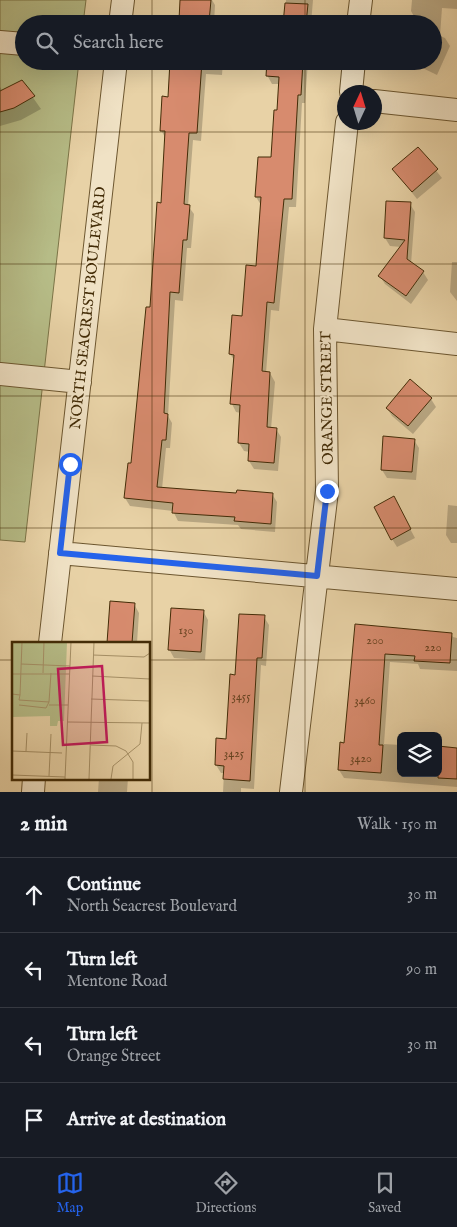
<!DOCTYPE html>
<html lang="en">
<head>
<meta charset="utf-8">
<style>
	:root { --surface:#171b24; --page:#242831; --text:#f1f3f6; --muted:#9ea1a6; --line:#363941; --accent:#2563eb }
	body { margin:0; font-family:"IM FELL English",serif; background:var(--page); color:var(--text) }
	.controls { position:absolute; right:15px; bottom:15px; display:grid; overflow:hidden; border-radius:8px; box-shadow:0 5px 20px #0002 }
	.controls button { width:45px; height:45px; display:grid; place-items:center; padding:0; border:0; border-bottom:1px solid var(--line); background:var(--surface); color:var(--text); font:25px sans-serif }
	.compass { position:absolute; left:337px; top:85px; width:45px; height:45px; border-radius:50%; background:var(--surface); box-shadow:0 5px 20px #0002; rotate:4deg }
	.stop { position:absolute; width:15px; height:15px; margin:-11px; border:4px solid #2563eb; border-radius:50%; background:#fff }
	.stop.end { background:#2563eb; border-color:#fff; box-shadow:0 1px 5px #0008 }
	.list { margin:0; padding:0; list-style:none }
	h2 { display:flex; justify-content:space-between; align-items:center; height:65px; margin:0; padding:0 20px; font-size:21px }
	h2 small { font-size:16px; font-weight:400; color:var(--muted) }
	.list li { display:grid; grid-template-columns:32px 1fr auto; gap:15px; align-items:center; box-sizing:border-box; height:75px; padding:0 20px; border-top:1px solid var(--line) }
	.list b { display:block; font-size:19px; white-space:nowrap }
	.list p { margin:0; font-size:16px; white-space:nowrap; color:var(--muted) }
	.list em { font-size:16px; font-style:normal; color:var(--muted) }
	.icon { flex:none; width:28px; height:28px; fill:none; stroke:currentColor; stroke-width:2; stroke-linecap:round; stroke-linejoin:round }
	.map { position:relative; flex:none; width:457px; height:792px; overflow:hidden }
	.search { position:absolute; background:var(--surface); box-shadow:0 5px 20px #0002; left:15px; right:15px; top:15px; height:55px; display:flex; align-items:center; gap:12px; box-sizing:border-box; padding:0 18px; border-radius:28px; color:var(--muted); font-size:19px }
	.sheet { height:365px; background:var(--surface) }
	nav { display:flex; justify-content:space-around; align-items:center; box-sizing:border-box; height:70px; border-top:1px solid var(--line); background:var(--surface); font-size:14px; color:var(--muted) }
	nav a { display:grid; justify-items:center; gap:2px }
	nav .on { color:var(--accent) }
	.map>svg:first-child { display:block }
	.green { fill:#b6bc87; stroke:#7c7447 }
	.shadow { fill:#0003 }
	.building { fill:#d78b6e; stroke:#432c07 }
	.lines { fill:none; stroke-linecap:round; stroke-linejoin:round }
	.minor-casing { stroke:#6c562f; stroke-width:24 }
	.minor { stroke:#f0e2c5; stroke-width:22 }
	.route { stroke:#2563eb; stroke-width:6 }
	.grid { fill:none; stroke:#432c07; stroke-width:1; stroke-opacity:0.55 }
	.labels { text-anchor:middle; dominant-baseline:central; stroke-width:4; stroke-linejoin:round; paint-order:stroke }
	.number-label { font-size:12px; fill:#684421 }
	.street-label { font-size:15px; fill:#432c07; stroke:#f0e2c5 }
	.inset-road { fill:none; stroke:#a69066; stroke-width:1 }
	.view { fill:#c2185b; fill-opacity:0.15; stroke:#c2185b; stroke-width:2.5 }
	.inset-edge { fill:none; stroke:#432c07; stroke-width:2.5 }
</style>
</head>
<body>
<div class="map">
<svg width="457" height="792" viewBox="0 0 457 792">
	<rect width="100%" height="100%" fill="#e8d2a6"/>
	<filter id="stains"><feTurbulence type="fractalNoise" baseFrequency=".004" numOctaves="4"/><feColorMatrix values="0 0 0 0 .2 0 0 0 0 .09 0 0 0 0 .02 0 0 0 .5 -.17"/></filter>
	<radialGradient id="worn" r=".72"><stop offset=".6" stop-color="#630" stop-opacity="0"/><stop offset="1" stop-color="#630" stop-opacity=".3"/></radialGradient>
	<!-- green -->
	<path class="green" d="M 0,0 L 86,0 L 83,24 L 24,24 L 24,61 L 79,61 L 25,542 L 0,540 Z"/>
	<!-- shadow -->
	<path class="shadow" d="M 183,0 L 212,0 L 215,5 L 214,24 L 180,24 Z
		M 286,0 L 313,0 L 311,24 L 285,24 Z
		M 412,0 L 457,0 L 457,9 L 442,8 L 440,36 L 445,38 L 450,46 L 437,75 L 408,61 L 433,61 L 433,24 L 417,24 L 419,20 L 416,20 L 411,11 Z
		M 172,61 L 223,61 L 222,75 L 206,74 L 201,141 L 193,140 L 188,206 L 194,214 L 191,248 L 187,248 L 183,301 L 175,300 L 168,416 L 172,423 L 170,448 L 166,448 L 162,489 L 238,494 L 272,494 L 277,502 L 275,532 L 241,529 L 238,525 L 178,521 L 173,511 L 130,506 L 125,498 L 132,465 L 162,204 L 166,139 L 161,130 L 169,98 Z
		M 268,61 L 308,61 L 305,103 L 302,103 L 296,207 L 289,207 L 279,311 L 271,310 L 266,373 L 270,373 L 275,382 L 271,429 L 276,429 L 281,437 L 278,471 L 254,469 L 249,461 L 250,452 L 244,451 L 239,443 L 241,413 L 236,412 L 232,404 L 235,361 L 230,354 L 258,267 L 261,205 L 256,197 L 272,159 L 278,112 L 280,84 L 272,84 L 267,75 Z
		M 22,82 L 41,109 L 21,120 L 0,126 L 0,87 L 4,94 Z
		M 418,148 L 442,178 L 417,199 L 394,170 Z
		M 410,204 L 415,212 L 411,264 L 423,272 L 428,280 L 411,304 L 385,284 L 380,276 L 401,247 L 390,246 L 385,238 Z
		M 452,262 L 457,262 L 457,301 L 450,292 Z
		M 431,399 L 436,407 L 413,434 L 392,416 L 387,408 Z
		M 414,440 L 419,448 L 416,480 L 387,478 L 382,470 Z
		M 448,505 L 457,506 L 457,543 L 451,543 L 446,535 Z
		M 398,506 L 415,538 L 397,547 L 392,539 Z
		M 111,603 L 134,604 L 139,613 L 137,643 L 108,643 Z
		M 203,611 L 208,620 L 205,660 L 174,658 L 169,649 Z
		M 264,617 L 269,625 L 266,666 L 261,665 L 254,789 L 241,788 L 241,792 L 223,792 L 224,773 L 221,773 L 216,765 L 227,740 L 236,676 Z
		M 356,625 L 451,634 L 453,637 L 457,638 L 457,671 L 420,669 L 418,664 L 390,662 L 384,744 L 401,745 L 401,773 L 438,773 L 457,749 L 457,787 L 344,778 L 339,770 L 345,744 Z
		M 99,778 L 128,778 L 127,792 L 98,792 Z"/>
	<!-- building -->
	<path class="building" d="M 180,0 L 211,0 L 209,22 L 179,20 Z
		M 285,3 L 308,4 L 306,24 L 283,24 Z
		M 170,61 L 202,61 L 197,133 L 189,133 L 184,204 L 190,205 L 187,240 L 183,240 L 179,293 L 170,292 L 164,413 L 168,414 L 166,440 L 162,440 L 157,487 L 236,493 L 237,490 L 273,493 L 271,524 L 234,521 L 235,517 L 172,513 L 173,503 L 124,498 L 128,463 L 131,463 L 146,307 L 150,307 L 157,202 L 161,203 L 165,131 L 160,131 L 162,96 L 168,97 Z
		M 267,61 L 303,61 L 301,95 L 298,95 L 292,199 L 284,199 L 274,303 L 267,302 L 262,371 L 270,372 L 267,427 L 277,428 L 274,463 L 248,461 L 249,444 L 238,443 L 240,405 L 230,404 L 234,355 L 229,354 L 232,315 L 242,316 L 246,265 L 256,266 L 261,197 L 255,197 L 258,157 L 271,157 L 274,110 L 277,110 L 279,77 L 266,76 Z
		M 22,80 L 35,96 L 14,108 L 0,112 L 0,91 Z
		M 418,147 L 438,169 L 412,192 L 392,169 Z
		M 386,201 L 411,202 L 407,259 L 424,271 L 406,296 L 378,276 L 405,240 L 384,238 Z
		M 410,379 L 432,398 L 408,426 L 386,408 Z
		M 383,436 L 415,439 L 412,472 L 381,470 Z
		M 394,496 L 411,529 L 391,540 L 374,507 Z
		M 110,601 L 135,603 L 132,643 L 107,643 Z
		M 171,608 L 204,610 L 201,652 L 168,650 Z
		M 239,614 L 265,615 L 262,658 L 257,658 L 250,781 L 223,779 L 224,766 L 215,765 L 216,738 L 226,739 L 230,674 L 235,675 Z
		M 355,624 L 452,633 L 450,663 L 414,661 L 415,656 L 385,654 L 379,745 L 383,745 L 381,773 L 338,770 L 340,742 L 344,743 Z
		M 438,746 L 457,748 L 457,779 L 438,778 Z"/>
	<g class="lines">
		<!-- minor casing -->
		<g class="minor-casing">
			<path id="minor" d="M 120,24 L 123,0
				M 358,24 L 361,0
				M 0,42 L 24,44
				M 351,92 L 354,61
				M 374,101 L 457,110
				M 325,329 L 457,344
				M 0,374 L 80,382
				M 60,553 L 457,589
				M 50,643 L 116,61
				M 33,792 L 34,778
				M 291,792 L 327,491 L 325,329 L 347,122"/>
		</g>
		<!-- minor -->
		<use href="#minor" class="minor"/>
	</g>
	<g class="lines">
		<!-- route -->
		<path class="route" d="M 70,464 L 60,553 L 317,576 L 327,491"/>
	</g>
	<!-- grid -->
	<path class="grid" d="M 152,0 L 152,24M 305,0 L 305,24M 152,61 L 152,792M 305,61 L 305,792M 0,132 L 457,132M 0,264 L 457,264M 0,396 L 457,396M 0,528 L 457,528M 0,660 L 14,660M 149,660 L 457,660"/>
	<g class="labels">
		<!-- number labels -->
		<g class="number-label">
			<text x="186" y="630">130</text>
			<text x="375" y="640">200</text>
			<text x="433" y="647">220</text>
			<text x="241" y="696">3455</text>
			<text x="365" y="700">3460</text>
			<text x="234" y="753">3425</text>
			<text x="361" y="758">3420</text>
		</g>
		<!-- street labels -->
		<g class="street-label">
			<text transform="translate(88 308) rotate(-84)">NORTH SEACREST BOULEVARD</text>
			<text transform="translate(327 398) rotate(-91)">ORANGE STREET</text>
		</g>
	</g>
	<!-- overview -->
	<g transform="translate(12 642)">
		<rect width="138" height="138" fill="#e8d2a6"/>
		<path d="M 0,0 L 55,0 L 52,79 L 46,79 L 45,84 L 38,84 L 38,74 L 0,75 Z" fill="#b6bc87"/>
		<path class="inset-road" d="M 81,13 L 132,15 L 138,11M 9,22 L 58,24M 31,31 L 32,0M 0,32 L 58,32M 80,34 L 138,37M 0,52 L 8,53 L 7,58 L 37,60 L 34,66 L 7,63M 8,53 L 10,0M 79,57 L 138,59M 37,60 L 39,31M 37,63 L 56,63M 56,80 L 138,81M 79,103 L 104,104 L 114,109 L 121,120 L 121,137M 0,109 L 50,111M 14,109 L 15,91M 0,133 L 53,135M 37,134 L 39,92M 53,137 L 59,0M 77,137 L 82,0M 99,137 L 101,124 L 128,102 L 130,81"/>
		<path class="view" d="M 90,24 L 95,100 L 51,103 L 46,27 Z"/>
		<rect width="138" height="138" class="inset-edge"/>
	</g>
	<rect width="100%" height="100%" filter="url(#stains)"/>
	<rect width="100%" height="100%" fill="url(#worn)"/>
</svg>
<div class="controls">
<button><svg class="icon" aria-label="layers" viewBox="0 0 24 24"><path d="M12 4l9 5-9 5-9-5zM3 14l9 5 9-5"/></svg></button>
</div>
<svg class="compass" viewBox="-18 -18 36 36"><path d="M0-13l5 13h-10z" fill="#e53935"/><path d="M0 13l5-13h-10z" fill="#9ea1a6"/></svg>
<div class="stop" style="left:70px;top:464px"></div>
<div class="stop end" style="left:327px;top:491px"></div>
<div class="search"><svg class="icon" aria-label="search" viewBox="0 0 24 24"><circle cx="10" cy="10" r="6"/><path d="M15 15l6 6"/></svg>Search here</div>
</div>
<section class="sheet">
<h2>2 min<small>Walk · 150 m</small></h2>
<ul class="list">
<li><svg class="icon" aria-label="ahead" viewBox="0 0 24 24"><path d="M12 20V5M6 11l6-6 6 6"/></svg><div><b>Continue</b><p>North Seacrest Boulevard</p></div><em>30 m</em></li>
<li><svg class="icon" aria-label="left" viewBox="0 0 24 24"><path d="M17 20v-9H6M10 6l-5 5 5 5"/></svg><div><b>Turn left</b><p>Mentone Road</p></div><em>90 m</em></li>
<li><svg class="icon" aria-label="left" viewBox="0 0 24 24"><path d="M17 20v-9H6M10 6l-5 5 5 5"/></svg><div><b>Turn left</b><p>Orange Street</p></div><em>30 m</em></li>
<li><svg class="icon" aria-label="arrive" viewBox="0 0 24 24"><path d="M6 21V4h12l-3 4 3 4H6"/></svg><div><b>Arrive at destination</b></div></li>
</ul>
</section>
<nav>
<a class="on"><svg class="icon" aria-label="map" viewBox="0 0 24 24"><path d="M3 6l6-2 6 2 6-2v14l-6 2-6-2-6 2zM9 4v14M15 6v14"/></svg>Map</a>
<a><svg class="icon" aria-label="directions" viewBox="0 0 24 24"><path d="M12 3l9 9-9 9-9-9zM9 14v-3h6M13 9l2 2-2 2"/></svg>Directions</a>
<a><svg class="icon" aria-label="saved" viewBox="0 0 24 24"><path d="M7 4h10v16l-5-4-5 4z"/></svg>Saved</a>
</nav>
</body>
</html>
